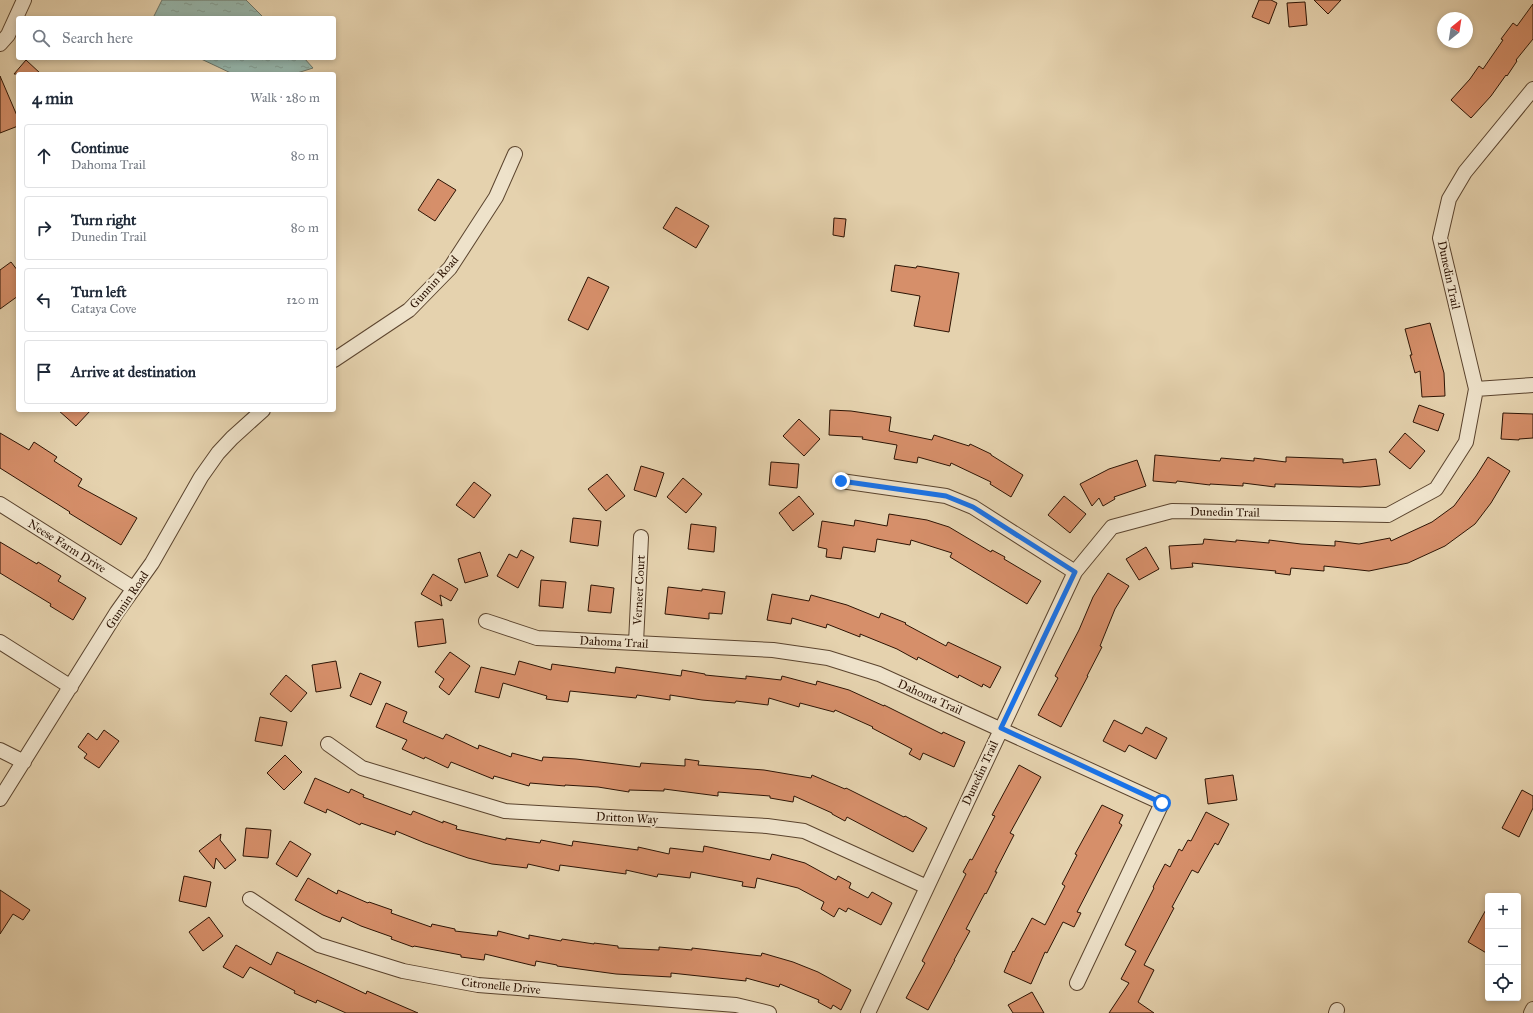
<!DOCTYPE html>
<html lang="en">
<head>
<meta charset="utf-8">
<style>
	:root { --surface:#fff; --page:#f2f2f3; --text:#1f2937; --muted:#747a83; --line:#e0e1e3 }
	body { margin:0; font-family:"IM FELL Great Primer",serif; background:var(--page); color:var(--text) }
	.controls { position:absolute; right:12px; bottom:12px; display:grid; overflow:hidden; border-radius:4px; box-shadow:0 2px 6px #0003 }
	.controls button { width:36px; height:36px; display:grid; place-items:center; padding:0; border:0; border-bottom:1px solid var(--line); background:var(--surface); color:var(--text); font:20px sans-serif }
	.compass { position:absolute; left:1437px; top:12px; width:36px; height:36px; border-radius:50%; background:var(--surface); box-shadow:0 2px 6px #0003; rotate:30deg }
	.stop { position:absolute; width:12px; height:12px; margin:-9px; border:3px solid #1a73e8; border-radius:50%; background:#fff }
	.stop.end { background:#1a73e8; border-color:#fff; box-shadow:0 1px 4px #0008 }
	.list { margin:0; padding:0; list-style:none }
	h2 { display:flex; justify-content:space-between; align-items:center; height:52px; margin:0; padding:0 16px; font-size:17px }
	h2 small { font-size:13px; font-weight:400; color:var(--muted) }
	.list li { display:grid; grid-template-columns:26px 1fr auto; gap:12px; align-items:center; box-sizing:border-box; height:64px; margin:0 8px 8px; padding:0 8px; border:1px solid var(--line); border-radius:4px }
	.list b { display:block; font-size:15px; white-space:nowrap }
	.list p { margin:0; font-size:13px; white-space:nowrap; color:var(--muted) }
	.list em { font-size:13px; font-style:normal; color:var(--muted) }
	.icon { flex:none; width:22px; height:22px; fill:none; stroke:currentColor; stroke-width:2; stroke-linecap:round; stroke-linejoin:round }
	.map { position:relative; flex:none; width:1533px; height:1013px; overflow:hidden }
	.search { position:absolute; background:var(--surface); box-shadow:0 2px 6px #0003; left:16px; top:16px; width:320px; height:44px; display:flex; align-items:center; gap:10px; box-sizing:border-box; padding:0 14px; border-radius:4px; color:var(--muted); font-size:15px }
	.panel { position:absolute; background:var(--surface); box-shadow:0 2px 6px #0003; left:16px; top:72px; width:320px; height:340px; border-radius:4px }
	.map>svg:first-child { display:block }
	.water { fill:url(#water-ripples); stroke:#6c7669 }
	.building { fill:#d68f6a; stroke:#2d1404 }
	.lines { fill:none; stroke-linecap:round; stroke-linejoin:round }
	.minor-casing { stroke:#5b442e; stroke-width:16 }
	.minor { stroke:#eee2ca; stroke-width:14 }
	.route { stroke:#1a73e8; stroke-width:5 }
	.labels { text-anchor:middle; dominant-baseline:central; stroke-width:4; stroke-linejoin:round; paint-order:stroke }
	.street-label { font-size:12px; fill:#2d1404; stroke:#eee2ca }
</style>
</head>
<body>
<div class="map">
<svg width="1533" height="1013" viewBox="0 0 1533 1013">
	<defs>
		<pattern id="water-ripples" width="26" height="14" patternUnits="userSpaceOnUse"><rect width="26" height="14" fill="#96b7ad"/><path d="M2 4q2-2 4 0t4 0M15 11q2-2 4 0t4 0" fill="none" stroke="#829c93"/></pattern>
	</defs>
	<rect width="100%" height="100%" fill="#e5d2ae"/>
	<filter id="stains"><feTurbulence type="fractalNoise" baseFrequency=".005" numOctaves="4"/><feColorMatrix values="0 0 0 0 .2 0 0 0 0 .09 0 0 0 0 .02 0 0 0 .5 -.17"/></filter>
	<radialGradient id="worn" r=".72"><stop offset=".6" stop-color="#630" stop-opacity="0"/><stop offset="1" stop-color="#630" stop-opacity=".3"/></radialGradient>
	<!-- water -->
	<path class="water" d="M 162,0 L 246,0 L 264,18 L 153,18 Z
		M 199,58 L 304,58 L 313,68 L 294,74 L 233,74 Z"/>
	<!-- building -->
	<path class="building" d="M 1259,0 L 1271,0 L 1277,3 L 1269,24 L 1252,17 Z
		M 1314,0 L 1341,0 L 1328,14 Z
		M 1305,2 L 1307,25 L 1289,27 L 1287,3 Z
		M 1533,4 L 1533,39 L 1516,60 L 1517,61 L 1507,76 L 1506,75 L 1491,96 L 1471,118 L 1451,100 L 1470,79 L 1479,66 L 1483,69 L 1503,40 L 1501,39 L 1513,23 L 1517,26 Z
		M 26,60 L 41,74 L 14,74 Z
		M 0,76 L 18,118 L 18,126 L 0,133 Z
		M 438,179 L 456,190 L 435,221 L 418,210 Z
		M 676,207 L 709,226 L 696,248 L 663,228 Z
		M 834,218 L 846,219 L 844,237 L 833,235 Z
		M 11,262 L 18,271 L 18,296 L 0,309 L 0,270 Z
		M 895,265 L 916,268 L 917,266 L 959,273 L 949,332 L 914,326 L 920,296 L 891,291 Z
		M 588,277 L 609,287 L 588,330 L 568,320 Z
		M 1430,323 L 1444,373 L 1445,396 L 1422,397 L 1420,371 L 1415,373 L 1410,355 L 1412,355 L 1405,329 Z
		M 1419,405 L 1444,414 L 1438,431 L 1413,422 Z
		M 58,410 L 91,410 L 76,426 Z
		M 830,410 L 851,411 L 891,417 L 889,431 L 932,440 L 934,435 L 969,446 L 970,444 L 991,454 L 991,455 L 1023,475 L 1011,497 L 990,484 L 991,482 L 951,463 L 950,466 L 918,457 L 917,463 L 894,459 L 897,445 L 862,439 L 863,437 L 829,435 Z
		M 1503,413 L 1533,414 L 1533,438 L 1519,439 L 1519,440 L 1501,439 Z
		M 799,419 L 820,439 L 804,456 L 783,436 Z
		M 0,433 L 29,450 L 34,442 L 57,457 L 54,461 L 82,479 L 78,486 L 137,518 L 121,545 L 69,513 L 70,512 L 0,468 Z
		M 1405,433 L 1425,451 L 1410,469 L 1389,452 Z
		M 1155,455 L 1220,461 L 1221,458 L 1254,461 L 1254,458 L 1286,462 L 1286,457 L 1343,459 L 1343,463 L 1376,459 L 1380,485 L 1360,487 L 1275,484 L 1275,487 L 1243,483 L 1243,486 L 1210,484 L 1210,485 L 1177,481 L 1176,483 L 1153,481 Z
		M 1488,457 L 1510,471 L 1491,503 L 1475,524 L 1445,546 L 1408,563 L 1369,571 L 1324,566 L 1324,571 L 1291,568 L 1290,575 L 1275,573 L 1276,571 L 1192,563 L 1193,567 L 1171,569 L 1169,546 L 1203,544 L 1204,539 L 1236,542 L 1236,540 L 1269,543 L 1269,540 L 1301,544 L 1335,546 L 1335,541 L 1359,544 L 1390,538 L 1391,541 L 1432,522 L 1454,506 L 1476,476 Z
		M 1137,460 L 1146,486 L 1114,497 L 1115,499 L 1103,506 L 1099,498 L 1092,506 L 1080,484 L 1109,469 Z
		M 771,462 L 799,464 L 797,488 L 769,485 Z
		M 641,466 L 664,473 L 656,497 L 634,490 Z
		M 607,474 L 625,496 L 606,511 L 588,489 Z
		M 683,478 L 702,494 L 686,513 L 667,497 Z
		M 474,482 L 491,495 L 474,518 L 456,505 Z
		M 799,496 L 814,514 L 793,531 L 779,513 Z
		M 1064,496 L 1086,514 L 1070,533 L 1048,515 Z
		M 889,514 L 927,520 L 949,527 L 991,552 L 992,550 L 1005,557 L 1004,559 L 1041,581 L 1027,604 L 950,557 L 952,553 L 911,540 L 910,545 L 877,539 L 875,552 L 843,547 L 841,559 L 826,557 L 827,549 L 818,547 L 822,521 L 854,526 L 855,520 L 887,526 Z
		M 573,518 L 601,521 L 598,546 L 570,542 Z
		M 691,524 L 716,527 L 714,552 L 688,549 Z
		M 0,542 L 37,564 L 38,562 L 61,576 L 58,581 L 86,598 L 73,620 L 50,606 L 51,604 L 0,573 Z
		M 1146,547 L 1159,569 L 1139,580 L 1126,559 Z
		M 521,550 L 534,557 L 518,588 L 497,576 L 509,554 L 517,558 Z
		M 480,552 L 488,576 L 465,583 L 458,559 Z
		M 1108,573 L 1129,586 L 1115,609 L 1100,646 L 1102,647 L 1087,676 L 1088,676 L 1061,727 L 1038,715 L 1058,678 L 1055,676 L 1079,630 L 1093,597 Z
		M 433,574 L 458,589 L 451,601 L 440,595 L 442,606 L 421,594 Z
		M 541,580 L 566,582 L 563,608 L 539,606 Z
		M 591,585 L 614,588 L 611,613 L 588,611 Z
		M 668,587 L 702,591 L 702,589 L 725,592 L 722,614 L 709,613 L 709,619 L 665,614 Z
		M 772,594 L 809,601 L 811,595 L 847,605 L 879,618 L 881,613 L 906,623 L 905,624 L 946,646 L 948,642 L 1001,667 L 990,688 L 983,684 L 982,687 L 959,675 L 958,678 L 918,657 L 917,660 L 897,649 L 860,634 L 860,637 L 827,624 L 826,628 L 792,618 L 791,624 L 767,620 Z
		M 443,619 L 446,643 L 418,647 L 415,622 Z
		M 450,652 L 470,666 L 449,695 L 439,687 L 444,679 L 435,672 Z
		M 336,661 L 341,688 L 316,692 L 312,665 Z
		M 519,661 L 551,670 L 552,664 L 615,673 L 616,667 L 681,676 L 682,670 L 705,674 L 705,675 L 746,679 L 746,676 L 781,680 L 782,676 L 816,685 L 817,681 L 849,690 L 884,706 L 884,705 L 942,734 L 943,732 L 965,742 L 954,767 L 923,753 L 920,760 L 909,754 L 912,749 L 872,728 L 873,727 L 835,710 L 834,712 L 800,703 L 799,707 L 769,698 L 768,705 L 736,701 L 735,703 L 702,700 L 670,695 L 670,700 L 637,695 L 636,698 L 570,691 L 568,702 L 546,699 L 547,696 L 503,683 L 499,698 L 475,692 L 481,667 L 515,675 Z
		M 360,673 L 381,682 L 371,705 L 350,696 Z
		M 286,675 L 307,693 L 291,712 L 270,694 Z
		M 386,703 L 407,712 L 403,722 L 443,739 L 446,734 L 478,749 L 479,745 L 511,757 L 512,753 L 542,761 L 543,757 L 576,759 L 640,767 L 641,763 L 685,766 L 685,759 L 699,761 L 698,765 L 764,770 L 811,778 L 812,775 L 845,789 L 846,788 L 904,817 L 905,816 L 927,828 L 913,852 L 847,817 L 845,821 L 832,814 L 832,813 L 794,796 L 793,802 L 770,798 L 770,796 L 718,792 L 718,796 L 664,789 L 664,791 L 629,790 L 629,792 L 598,787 L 565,785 L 565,786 L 530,783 L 529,786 L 494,776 L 493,779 L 451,762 L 448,768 L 425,757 L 424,759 L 402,749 L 407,740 L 376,727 Z
		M 260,717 L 287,722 L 282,746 L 255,741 Z
		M 1114,720 L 1142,734 L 1146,727 L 1167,738 L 1156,759 L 1129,745 L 1125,752 L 1103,741 Z
		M 104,730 L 119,741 L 99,768 L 84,758 L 87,754 L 78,747 L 88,733 L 97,740 Z
		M 285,755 L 302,772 L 284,790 L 267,773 Z
		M 1019,765 L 1041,777 L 1010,833 L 1014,835 L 995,872 L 997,872 L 986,894 L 985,893 L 966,929 L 970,931 L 954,960 L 955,960 L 928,1010 L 906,998 L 925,963 L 922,961 L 966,874 L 963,872 L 970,859 L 972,860 L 995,816 L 992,815 Z
		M 1233,775 L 1237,800 L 1208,804 L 1205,779 Z
		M 315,778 L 349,793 L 351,789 L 364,795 L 363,797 L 411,815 L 413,811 L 443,823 L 443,821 L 457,826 L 456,829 L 506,840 L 506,838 L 540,843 L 541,840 L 572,846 L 573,841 L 638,850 L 638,847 L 669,854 L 670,848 L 703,852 L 704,846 L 770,860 L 772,854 L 805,863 L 836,880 L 838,876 L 851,883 L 849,888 L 868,898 L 872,892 L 892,903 L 881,925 L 848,908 L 846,912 L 839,908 L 834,917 L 821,909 L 824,902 L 798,888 L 757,878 L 755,888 L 742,886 L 743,882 L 691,872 L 690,878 L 658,874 L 657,877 L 626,870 L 626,874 L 560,865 L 559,871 L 528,864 L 527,868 L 492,864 L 468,858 L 425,843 L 396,831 L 395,835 L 361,823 L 360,825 L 327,809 L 326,813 L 304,803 Z
		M 1522,790 L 1533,796 L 1533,808 L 1519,837 L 1502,828 Z
		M 1102,805 L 1123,815 L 1119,823 L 1122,825 L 1077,912 L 1081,913 L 1074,927 L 1063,922 L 1047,953 L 1045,952 L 1031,984 L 1004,972 L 1013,951 L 1014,952 L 1032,918 L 1045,925 L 1065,886 L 1062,884 L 1077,855 L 1075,854 Z
		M 1206,812 L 1229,824 L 1218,845 L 1215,843 L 1198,873 L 1192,870 L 1172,907 L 1174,908 L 1144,965 L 1154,970 L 1138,1002 L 1154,1013 L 1109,1013 L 1129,983 L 1121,979 L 1136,951 L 1125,945 L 1154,888 L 1153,887 L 1165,864 L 1170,867 L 1179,849 L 1182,851 L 1188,840 L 1191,841 Z
		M 246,828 L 271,830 L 268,858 L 243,856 Z
		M 221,834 L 220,840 L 236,860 L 225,869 L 216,858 L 214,869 L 199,851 Z
		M 290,841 L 311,854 L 297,877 L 276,864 Z
		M 184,876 L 211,882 L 206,907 L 179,901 Z
		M 308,878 L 337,894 L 338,890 L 368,903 L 369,902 L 392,910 L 391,913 L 431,927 L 432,924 L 455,929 L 455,931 L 497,936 L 498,931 L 529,939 L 529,935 L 561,941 L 562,939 L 594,944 L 594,943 L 618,946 L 618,948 L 659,950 L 659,947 L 692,950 L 692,948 L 761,956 L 762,953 L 793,962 L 818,972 L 851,990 L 841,1010 L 833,1005 L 831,1009 L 818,1002 L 819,1000 L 780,984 L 779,987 L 746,978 L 746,981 L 671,973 L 671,977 L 616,974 L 557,966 L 557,965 L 536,961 L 535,966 L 485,954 L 484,960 L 461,957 L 461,955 L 414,946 L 413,947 L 391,939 L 392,937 L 361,926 L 342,917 L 340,922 L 323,915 L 295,900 Z
		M 0,890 L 30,910 L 23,920 L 13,914 L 0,934 Z
		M 1488,906 L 1488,954 L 1468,942 Z
		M 209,917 L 223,936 L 203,951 L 189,932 Z
		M 236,945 L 271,965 L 277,952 L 366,994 L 367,991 L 418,1013 L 346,1013 L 317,1000 L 316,1003 L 294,993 L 295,991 L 250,967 L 243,978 L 223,967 Z
		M 1032,992 L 1044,1013 L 1013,1013 L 1008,1005 Z"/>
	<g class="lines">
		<!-- minor casing -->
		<g class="minor-casing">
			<path id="minor" d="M 0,44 L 8,35 L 24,0
				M 334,360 L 409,310 L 450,268 L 496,197 L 515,154
				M 1476,389 L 1533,385
				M 841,481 L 946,496 L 973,507 L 1075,572
				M 0,504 L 133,588
				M 486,621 L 537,638 L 773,650 L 828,658 L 879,674 L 1162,803 L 1077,983
				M 0,642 L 71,687
				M 636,643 L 641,537
				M 328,744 L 362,768 L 505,811 L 767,826 L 804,831 L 927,887
				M 0,750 L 24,762
				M 0,799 L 117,612 L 152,563 L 201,477 L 218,453 L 232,438 L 263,410
				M 250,899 L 319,945 L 403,971 L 478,985 L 736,1005 L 769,1013
				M 868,1013 L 1075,572 L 1112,527 L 1172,511 L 1388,515 L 1436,489 L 1466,442 L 1476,389 L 1440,238 L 1449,199 L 1465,172 L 1533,89
				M 1336,1013 L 1337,1010
				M 1531,1013 L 1533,1009"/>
		</g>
		<!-- minor -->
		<use href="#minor" class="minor"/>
	</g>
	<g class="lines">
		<!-- route -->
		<path class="route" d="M 841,481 L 946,496 L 973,507 L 1075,572 L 1001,728 L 1162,803"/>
	</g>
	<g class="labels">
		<!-- street labels -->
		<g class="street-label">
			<text transform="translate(1449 275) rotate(78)">Dunedin Trail</text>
			<text transform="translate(434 282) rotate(-48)">Gunnin Road</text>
			<text transform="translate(1225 512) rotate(1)">Dunedin Trail</text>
			<text transform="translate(67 546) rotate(32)">Neese Farm Drive</text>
			<text transform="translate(639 590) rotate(-87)">Verneer Court</text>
			<text transform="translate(127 600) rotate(-56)">Gunnin Road</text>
			<text transform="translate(614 642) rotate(3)">Dahoma Trail</text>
			<text transform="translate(930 697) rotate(24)">Dahoma Trail</text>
			<text transform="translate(980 773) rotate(-65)">Dunedin Trail</text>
			<text transform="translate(627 818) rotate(3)">Dritton Way</text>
			<text transform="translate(501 986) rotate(6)">Citronelle Drive</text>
		</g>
	</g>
	<rect width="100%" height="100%" filter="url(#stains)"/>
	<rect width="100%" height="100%" fill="url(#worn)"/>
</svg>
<div class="controls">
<button>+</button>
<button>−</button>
<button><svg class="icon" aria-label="locate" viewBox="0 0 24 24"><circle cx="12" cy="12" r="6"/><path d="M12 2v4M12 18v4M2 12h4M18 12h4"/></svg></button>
</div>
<svg class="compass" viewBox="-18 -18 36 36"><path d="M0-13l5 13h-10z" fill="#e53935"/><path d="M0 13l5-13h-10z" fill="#747a83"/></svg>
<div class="stop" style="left:1162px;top:803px"></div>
<div class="stop end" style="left:841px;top:481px"></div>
<div class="search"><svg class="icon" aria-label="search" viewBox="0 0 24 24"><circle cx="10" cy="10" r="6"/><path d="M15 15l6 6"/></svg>Search here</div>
<section class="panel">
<h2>4 min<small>Walk · 280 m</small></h2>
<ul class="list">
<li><svg class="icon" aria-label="ahead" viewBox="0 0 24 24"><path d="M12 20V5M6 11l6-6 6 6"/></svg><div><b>Continue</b><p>Dahoma Trail</p></div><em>80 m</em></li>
<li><svg class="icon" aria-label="right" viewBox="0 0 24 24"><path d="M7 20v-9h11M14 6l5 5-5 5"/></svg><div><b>Turn right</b><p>Dunedin Trail</p></div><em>80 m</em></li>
<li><svg class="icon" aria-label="left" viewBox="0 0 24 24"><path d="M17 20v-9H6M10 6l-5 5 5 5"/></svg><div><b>Turn left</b><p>Cataya Cove</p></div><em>120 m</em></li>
<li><svg class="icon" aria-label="arrive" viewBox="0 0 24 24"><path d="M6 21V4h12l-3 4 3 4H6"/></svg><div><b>Arrive at destination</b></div></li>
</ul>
</section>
</div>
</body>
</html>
